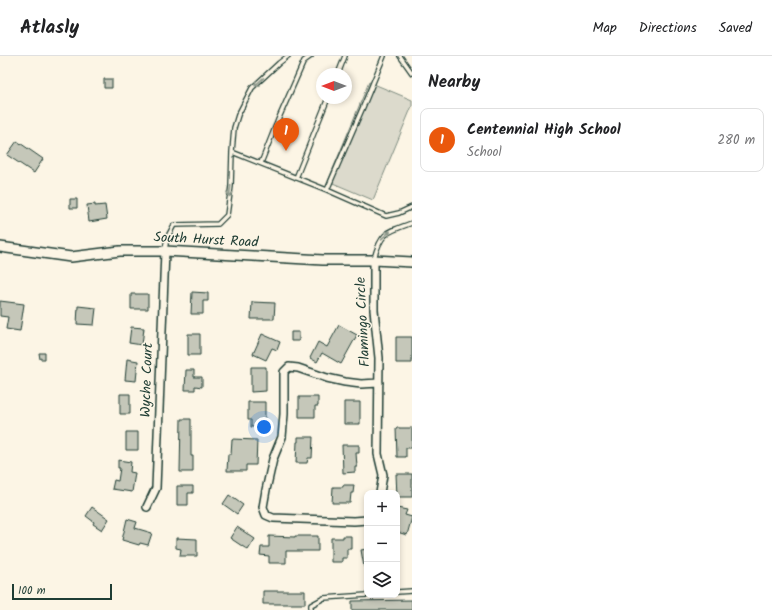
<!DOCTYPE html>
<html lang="en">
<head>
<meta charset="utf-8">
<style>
	:root { --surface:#fff; --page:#f2f2f2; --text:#202124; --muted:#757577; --line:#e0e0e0; --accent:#ea580c }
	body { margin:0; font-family:Kalam,sans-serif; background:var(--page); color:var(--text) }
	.controls { position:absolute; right:12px; bottom:12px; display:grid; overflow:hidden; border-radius:8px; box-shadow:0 2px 6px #0003 }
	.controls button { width:36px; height:36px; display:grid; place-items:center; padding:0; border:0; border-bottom:1px solid var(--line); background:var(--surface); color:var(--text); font:20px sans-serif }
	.compass { position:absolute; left:316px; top:12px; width:36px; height:36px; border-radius:50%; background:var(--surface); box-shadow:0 2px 6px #0003; rotate:270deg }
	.scale { position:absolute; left:12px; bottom:10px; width:100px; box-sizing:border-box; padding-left:4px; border:2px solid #1f3d34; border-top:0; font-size:11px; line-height:14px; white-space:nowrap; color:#1f3d34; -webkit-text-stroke:3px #fcf5e5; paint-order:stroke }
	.you { position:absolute; left:264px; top:371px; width:14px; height:14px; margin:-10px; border:3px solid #fff; border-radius:50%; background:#1a73e8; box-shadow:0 0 0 6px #1a73e833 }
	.badge { display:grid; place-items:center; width:26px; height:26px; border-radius:50%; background:var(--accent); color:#fff; font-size:13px; font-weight:700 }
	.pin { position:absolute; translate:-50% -33px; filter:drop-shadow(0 1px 2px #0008) }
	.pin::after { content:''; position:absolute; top:21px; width:14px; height:12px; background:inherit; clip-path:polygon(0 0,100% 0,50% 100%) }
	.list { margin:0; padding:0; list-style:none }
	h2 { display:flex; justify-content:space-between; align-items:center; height:52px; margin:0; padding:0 16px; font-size:17px }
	h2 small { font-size:13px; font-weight:400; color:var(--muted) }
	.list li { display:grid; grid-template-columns:26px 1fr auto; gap:12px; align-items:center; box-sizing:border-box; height:64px; margin:0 8px 8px; padding:0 8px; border:1px solid var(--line); border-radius:8px }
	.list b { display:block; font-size:15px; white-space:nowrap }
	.list p { margin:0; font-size:13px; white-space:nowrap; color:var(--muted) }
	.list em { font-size:13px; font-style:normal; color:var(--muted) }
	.icon { flex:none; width:22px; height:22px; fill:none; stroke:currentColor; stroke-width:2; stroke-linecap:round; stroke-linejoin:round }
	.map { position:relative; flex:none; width:412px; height:554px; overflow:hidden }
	header { display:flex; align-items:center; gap:24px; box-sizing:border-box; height:56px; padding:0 20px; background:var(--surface); border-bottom:1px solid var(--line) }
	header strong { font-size:19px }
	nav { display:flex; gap:22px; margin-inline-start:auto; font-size:14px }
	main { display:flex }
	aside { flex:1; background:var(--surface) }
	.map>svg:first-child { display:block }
	.green { fill:#dcdacc; stroke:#7e8c80 }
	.building { fill:#c5c7b9; stroke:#1f3d34 }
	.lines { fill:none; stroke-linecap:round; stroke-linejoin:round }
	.lane-casing { stroke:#1f3d34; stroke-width:6 }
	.street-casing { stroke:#1f3d34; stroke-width:10 }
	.secondary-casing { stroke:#1f3d34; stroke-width:12 }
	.lane { stroke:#fcf5e5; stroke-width:3.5 }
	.street { stroke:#fcf5e5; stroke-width:7 }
	.secondary { stroke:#fcf5e5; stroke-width:9 }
	.oneway { stroke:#8e998c }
	.labels { text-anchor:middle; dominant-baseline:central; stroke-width:3; stroke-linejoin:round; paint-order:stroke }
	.street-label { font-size:14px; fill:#1f3d34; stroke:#fcf5e5 }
</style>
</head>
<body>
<header>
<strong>Atlasly</strong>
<nav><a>Map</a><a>Directions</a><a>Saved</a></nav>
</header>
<main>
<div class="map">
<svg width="412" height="554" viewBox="0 0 412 554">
	<rect width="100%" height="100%" fill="#fcf5e5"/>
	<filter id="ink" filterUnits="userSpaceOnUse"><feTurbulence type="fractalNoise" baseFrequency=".025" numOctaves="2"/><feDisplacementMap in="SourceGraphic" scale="8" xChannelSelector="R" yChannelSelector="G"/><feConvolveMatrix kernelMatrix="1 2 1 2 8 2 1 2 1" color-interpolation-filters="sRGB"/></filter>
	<g filter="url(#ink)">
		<!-- green -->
		<path class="green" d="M 369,26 L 412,44 L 412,50 L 373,144 L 328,125 Z"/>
		<!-- building -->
		<path class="building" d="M 104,23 L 112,23 L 112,32 L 104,32 Z
			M 17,85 L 43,103 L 34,117 L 7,99 Z
			M 70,143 L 77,143 L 77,152 L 70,152 Z
			M 95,148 L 95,150 L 105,149 L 107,163 L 89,166 L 87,149 Z
			M 192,236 L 208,237 L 208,245 L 203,245 L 203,258 L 191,258 Z
			M 131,238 L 148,238 L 148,253 L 131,253 Z
			M 0,245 L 24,248 L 20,275 L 6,273 L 8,261 L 0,260 Z
			M 252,246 L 275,247 L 274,263 L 251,263 Z
			M 78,250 L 96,252 L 94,269 L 77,268 Z
			M 339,269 L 357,279 L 341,308 L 322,297 L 317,306 L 310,302 L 318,286 L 327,291 Z
			M 131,271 L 144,272 L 142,289 L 129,287 Z
			M 291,276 L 299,276 L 299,285 L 291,285 Z
			M 188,278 L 200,278 L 200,299 L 188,299 Z
			M 262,278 L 280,286 L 277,294 L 272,292 L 266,304 L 253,298 Z
			M 396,281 L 412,281 L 412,307 L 396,307 Z
			M 39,297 L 45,297 L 45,303 L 40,303 Z
			M 127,303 L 138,305 L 136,325 L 125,324 Z
			M 251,311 L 266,311 L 266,335 L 251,336 Z
			M 186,314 L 194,314 L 194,321 L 202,321 L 202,331 L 195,330 L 195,334 L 185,334 Z
			M 120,338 L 130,338 L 130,358 L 120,358 Z
			M 299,341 L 318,341 L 318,350 L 315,350 L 315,361 L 299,361 Z
			M 248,346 L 265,346 L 265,371 L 251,371 L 251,364 L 248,364 Z
			M 344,346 L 360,346 L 360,368 L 344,368 Z
			M 181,363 L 191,363 L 191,400 L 193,400 L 193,416 L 180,416 Z
			M 396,372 L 412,372 L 412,392 L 406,392 L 406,401 L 397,401 Z
			M 126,376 L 138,376 L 138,394 L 126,394 Z
			M 298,381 L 313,381 L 312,402 L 308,402 L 307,407 L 296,407 L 297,386 L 298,386 Z
			M 232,383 L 257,384 L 256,409 L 246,409 L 246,415 L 227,415 L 228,398 L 231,398 Z
			M 342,389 L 359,389 L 359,397 L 356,397 L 357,411 L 355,411 L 355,416 L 343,417 Z
			M 118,404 L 131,406 L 130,416 L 135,417 L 132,436 L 112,433 L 114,424 L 118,425 L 120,412 L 118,412 Z
			M 396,418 L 412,418 L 412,441 L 397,441 Z
			M 343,429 L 354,429 L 353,437 L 351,437 L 350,447 L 332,447 L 333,431 L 343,431 Z
			M 177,430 L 193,430 L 193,437 L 188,437 L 188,449 L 177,449 Z
			M 229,439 L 243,449 L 237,458 L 223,448 Z
			M 92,451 L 109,463 L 102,474 L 93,468 L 94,466 L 86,460 Z
			M 397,452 L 407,454 L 405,459 L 412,461 L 407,479 L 397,476 Z
			M 127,463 L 137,466 L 135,472 L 152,477 L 148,489 L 140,487 L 139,489 L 122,484 Z
			M 237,471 L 255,483 L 248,494 L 230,482 Z
			M 269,480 L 295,481 L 295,480 L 318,480 L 318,495 L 286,495 L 286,507 L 269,507 L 269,500 L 260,499 L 261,491 L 269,491 Z
			M 343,480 L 351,480 L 351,493 L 347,493 L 347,502 L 342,502 L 342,506 L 331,506 L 331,482 L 343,482 Z
			M 176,482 L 197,483 L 197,500 L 180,500 L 181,493 L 176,492 Z
			M 367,493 L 367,511 L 364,511 L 361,494 Z
			M 263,535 L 305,535 L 305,548 L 263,548 Z
			M 412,544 L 412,554 L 352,554 L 352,545 Z"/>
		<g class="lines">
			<!-- lane casing -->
			<g class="lane-casing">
				<path id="lane" d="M 400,0 L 412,17
					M 338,18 L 345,0
					M 232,96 L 327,134 L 386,160 L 399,157 L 412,151
					M 261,107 L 278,64 L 304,5 L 311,0
					M 296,122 L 328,42
					M 327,134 L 363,51 L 384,0
					M 165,194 L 167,182 L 174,169 L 218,168 L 227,159 L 231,130 L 232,96 L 234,72 L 238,59 L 252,32 L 279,7 L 288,0
					M 374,203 C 381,176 387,176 412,167
					M 397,536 L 412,535
					M 311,554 L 311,549 L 324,542 L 367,539"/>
			</g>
			<!-- street casing -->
			<g class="street-casing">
				<path id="street" d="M 374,204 L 374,254 L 379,302 L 378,398 L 383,419 L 380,437
					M 147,451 L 156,432 L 165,195
					M 367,464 L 354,465 L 273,462 L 266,459 L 263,451 L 266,434 L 273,403 L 282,381 L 284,358 L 284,316 L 289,311 L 298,312 L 327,322 L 345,326 L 361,328 L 379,327"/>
			</g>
			<!-- secondary casing -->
			<g class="secondary-casing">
				<path id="secondary" d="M 0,191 L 71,201 L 120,195 L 165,195 L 323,204 L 374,204 L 412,206"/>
			</g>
			<!-- lane -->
			<use href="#lane" class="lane"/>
			<!-- street -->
			<use href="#street" class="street"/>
			<!-- secondary -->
			<use href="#secondary" class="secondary"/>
		</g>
		<!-- one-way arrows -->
		<defs><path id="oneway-shaft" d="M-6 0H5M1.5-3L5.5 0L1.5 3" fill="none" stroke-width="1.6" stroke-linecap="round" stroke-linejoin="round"/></defs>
		<g class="oneway">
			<use href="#oneway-shaft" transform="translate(259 26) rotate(137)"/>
			<use href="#oneway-shaft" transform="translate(230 135) rotate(97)"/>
			<use href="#oneway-shaft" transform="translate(386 179) rotate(-41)"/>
		</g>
	</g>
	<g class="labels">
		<!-- street labels -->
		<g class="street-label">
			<text transform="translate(206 184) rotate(3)">South Hurst Road</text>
			<text transform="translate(363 266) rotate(-93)">Flamingo Circle</text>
			<text transform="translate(147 324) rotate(-88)">Wyche Court</text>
		</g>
	</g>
</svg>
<div class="controls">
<button>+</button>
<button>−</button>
<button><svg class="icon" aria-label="layers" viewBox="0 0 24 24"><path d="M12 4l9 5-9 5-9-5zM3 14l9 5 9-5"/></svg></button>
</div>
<svg class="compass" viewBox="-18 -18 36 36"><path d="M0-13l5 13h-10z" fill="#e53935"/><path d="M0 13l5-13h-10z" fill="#757577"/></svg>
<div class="scale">100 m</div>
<div class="you"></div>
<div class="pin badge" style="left:286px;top:95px">1</div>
</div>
<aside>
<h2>Nearby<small></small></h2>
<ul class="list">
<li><span class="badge">1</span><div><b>Centennial High School</b><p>School</p></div><em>280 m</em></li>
</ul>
</aside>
</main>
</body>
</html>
